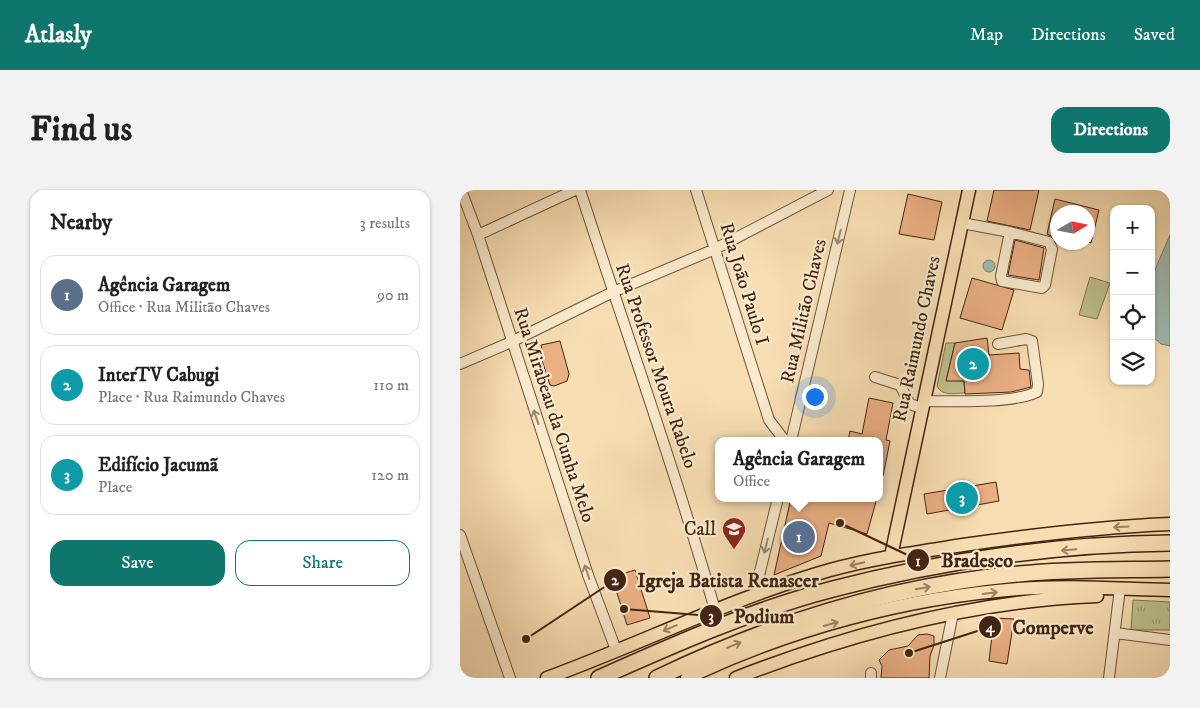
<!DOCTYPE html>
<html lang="en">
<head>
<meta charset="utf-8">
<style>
	:root { --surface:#fff; --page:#f2f2f2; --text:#202124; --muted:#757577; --line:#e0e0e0; --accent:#0f766e }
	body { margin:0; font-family:"IM FELL DW Pica",serif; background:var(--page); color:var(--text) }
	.controls { position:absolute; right:15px; top:15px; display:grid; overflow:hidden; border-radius:10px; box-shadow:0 1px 4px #0004 }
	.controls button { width:45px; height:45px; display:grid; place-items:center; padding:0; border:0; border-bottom:1px solid var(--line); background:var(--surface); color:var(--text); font:25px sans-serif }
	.compass { position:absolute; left:590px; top:15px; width:45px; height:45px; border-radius:50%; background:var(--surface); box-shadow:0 1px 4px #0004; rotate:80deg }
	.you { position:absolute; left:354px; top:206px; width:18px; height:18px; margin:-12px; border:4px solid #fff; border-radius:50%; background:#1a73e8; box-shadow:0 0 0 8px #1a73e833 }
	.badge { display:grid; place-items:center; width:32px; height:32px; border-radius:50%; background:var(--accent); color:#fff; font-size:16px; font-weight:700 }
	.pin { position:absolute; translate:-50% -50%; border:2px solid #fff; box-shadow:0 1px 5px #0006 }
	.popup { position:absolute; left:255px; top:247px; width:168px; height:65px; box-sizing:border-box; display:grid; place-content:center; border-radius:10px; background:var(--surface); filter:drop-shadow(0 1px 4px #0005); font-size:16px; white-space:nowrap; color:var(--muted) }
	.popup b { font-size:19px; color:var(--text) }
	.popup::after { content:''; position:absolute; left:50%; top:100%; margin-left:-10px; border:10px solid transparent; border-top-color:var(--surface) }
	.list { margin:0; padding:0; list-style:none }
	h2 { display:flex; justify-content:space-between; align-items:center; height:65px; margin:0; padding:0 20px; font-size:21px }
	h2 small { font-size:16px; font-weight:400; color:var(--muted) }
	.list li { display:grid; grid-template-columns:32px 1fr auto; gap:15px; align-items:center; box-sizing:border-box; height:80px; margin:0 10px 10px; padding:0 10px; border:1px solid var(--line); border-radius:15px }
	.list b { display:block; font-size:19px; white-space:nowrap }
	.list p { margin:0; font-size:16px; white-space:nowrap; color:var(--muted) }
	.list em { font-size:16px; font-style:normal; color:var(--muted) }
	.actions { display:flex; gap:10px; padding:15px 20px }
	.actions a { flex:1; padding:11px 0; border:1px solid var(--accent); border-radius:15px; text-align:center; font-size:18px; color:var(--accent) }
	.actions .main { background:var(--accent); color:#fff }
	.icon { flex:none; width:28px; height:28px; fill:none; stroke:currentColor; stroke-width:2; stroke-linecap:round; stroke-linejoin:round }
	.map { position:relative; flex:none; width:710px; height:488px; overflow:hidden; border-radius:15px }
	header { display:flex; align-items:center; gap:30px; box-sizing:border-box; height:70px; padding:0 25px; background:var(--accent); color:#fff }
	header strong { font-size:24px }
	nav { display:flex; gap:28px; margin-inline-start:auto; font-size:18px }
	.intro { display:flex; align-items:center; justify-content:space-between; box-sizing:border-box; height:120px; padding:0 30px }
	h1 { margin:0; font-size:35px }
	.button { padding:12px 22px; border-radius:15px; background:var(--accent); color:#fff; font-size:18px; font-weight:700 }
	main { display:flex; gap:30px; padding:0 30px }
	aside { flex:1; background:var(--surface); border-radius:15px; box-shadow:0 1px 4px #0004 }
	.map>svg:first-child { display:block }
	.green { fill:#bec18b; stroke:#807250 }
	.park { fill:url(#park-tufts); stroke:#807250 }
	.water { fill:#9fbbb4; stroke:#7a7f74 }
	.building { fill:#eaaf83; stroke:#422414 }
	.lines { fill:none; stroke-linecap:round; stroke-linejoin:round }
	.minor-casing { stroke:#6f523c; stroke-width:12 }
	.major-casing { stroke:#422414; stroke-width:15 }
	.highway-casing { stroke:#422414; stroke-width:18 }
	.minor { stroke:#faeacd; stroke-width:10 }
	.major { stroke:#f7deb2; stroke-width:12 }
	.highway { stroke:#f7deb2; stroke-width:15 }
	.oneway { stroke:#9e8770 }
	.oneway2 { stroke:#9c8163 }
	.labels { text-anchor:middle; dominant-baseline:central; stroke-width:4.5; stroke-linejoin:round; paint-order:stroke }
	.street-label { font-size:19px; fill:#422414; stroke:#faeacd }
	.poi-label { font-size:19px; fill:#422414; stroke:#faeacd; text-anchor:end }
	.leader { fill:none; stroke:#422414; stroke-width:2 }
	.callout-dot { fill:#422414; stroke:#faeacd; stroke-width:2 }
	.mark-label { font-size:15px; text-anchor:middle; font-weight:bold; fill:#fff }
	.callout-label { font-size:20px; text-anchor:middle; font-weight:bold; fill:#422414; stroke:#faeacd; stroke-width:4.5; stroke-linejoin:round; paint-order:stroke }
</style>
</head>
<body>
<header>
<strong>Atlasly</strong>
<nav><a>Map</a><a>Directions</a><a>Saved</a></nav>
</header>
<div class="intro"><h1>Find us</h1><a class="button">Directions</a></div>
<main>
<aside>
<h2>Nearby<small>3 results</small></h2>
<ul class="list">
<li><span class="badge" style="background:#5c6f8a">1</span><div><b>Agência Garagem</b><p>Office · Rua Militão Chaves</p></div><em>90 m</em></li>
<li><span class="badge" style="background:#0f9aa8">2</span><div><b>InterTV Cabugi</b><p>Place · Rua Raimundo Chaves</p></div><em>110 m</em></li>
<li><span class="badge" style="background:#0f9aa8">3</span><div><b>Edifício Jacumã</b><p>Place</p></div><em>120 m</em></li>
</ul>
<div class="actions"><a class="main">Save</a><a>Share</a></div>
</aside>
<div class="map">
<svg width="710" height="488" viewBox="0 0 710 488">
	<defs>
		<pattern id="park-tufts" width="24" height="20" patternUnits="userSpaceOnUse" patternTransform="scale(1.25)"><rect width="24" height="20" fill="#bec18b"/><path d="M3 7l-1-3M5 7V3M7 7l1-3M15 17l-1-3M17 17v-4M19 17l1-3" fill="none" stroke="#9c9d70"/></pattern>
	</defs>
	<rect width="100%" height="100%" fill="#f7deb2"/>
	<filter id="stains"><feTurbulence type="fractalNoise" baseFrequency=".004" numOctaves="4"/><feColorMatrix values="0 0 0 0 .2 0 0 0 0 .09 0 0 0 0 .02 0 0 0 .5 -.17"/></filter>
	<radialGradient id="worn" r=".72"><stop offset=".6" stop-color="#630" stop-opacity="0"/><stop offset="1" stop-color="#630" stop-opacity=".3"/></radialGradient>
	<!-- green -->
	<path class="green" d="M 630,87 L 650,93 L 637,129 L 619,125 Z
		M 486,153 L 495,153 L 486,190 L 504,191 L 505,203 C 494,203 483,207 477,196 Z"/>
	<!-- park -->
	<path class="park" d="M 673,410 L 710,412 L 710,440 L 671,440 Z"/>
	<!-- water -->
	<path class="water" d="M 710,45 L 710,156 L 701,154 L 691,145 L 691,89 Z
		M523 76a6 6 0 1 1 12 0a6 6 0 1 1-12 0Z"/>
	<!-- building -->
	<path class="building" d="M 534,0 L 579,0 L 570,40 L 527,31 Z
		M 448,4 L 482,12 L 474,50 L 439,44 Z
		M 595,9 L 639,20 L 631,53 L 628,52 L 628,22 L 598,22 L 598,53 L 593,47 L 587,44 Z
		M 555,50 L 584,58 L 579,90 L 548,85 Z
		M 512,88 L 554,100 L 542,140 L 500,128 Z
		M 527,148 L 529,165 L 559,163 L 560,179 L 569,180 L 571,197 L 551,202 L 505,204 L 504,191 L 486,191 L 495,153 Z
		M 100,151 L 109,184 L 107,191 L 94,196 L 90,195 L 79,161 L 82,160 L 81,155 Z
		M 409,208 L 433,213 L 426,250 L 430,251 L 423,286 L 419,286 L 419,251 L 388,251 L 390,241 L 402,244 Z
		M 536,292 L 539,311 L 467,324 L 464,304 Z
		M 331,308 L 417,308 L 407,344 L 369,333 L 361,366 L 314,385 Z
		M 175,380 L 190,428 L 167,435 L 152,387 Z
		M 534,428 L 554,429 L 547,474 L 529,471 Z
		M 467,444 L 474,446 L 474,455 L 470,466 L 469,488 L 421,488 L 422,476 L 419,470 L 429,460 L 448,456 L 458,445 Z"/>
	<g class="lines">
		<!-- minor casing -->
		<g class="minor-casing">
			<path id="minor" d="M 1,0 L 18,45 L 128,385 L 156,460
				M 120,0 C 165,140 215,279 255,420
				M 236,0 L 309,230 L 325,251
				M 502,33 L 550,42 L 589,52 L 592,59 L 585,95 L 582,98 L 542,91 L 541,86 L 550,42
				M 18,45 L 115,0
				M 0,174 L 51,152 L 153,102 L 255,59 L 368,0
				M 415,187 L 440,195 L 450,214 L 461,218
				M 463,211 C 493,211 551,214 577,202 L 578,194 L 572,151 L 566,149 L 538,154
				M 331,251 L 390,0
				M 0,345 L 50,488
				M 294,406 L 318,308
				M 655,443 L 710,450
				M 411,483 L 411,488
				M 480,488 L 493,423
				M 649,488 L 660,398"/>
		</g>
		<!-- major casing -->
		<g class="major-casing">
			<path id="major" d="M 431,366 L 509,0
				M 87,488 C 182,453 272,408 370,380 C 414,368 458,362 503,355 C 572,345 641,337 710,334
				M 227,488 C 329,439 445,408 558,399 C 609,395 660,399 710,400
				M 276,488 C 391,443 512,411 637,406"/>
		</g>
		<!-- highway casing -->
		<g class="highway-casing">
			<path id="highway" d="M 139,488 C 215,454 292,420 373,399 C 480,371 599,354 710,353
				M 197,488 C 310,434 434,395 559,384 C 609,379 660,380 710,379"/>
		</g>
		<!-- minor -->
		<use href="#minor" class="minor"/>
		<!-- major -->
		<use href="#major" class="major"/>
		<!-- highway -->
		<use href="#highway" class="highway"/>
	</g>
	<!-- one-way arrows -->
	<defs><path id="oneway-shaft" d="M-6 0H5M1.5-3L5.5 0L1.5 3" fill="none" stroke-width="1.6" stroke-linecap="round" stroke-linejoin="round" transform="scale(1.25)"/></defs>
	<g class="oneway">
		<use href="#oneway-shaft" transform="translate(379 47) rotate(103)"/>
		<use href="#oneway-shaft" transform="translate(76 227) rotate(-109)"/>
		<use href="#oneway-shaft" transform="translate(306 356) rotate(104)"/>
		<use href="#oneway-shaft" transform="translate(127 382) rotate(-109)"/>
	</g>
	<g class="oneway2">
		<use href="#oneway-shaft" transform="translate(661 337) rotate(177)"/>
		<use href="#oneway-shaft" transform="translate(609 360) rotate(175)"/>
		<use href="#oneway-shaft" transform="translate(397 374) rotate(166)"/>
		<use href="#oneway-shaft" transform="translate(463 398) rotate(-9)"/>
		<use href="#oneway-shaft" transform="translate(530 403) rotate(-7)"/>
		<use href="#oneway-shaft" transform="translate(371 434) rotate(-16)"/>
		<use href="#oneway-shaft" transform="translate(210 438) rotate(157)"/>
		<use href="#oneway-shaft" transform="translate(274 455) rotate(-22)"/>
	</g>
	<!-- icons -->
	<defs>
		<g id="school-pin" transform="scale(1.25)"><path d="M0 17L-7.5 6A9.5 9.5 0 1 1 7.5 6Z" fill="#8f2418" stroke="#faeacd"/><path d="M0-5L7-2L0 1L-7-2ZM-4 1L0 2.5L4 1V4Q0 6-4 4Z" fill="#fff"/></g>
	</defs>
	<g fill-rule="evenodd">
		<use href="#school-pin" x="274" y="339"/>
	</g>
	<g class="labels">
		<!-- street labels -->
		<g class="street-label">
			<text transform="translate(284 94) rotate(73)">Rua João Paulo I</text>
			<text transform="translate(344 121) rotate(-77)">Rua Militão Chaves</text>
			<text transform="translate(457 149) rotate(-78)">Rua Raimundo Chaves</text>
			<text transform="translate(196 176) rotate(71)">Rua Professor Moura Rabelo</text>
			<text transform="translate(94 225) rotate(72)">Rua Mirabeau da Cunha Melo</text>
		</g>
		<!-- poi labels -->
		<g class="poi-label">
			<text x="256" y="339">Call</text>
		</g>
	</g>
	<!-- callouts -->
	<path class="leader" d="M380 333L458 370M66 449L155 390M164 419L251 426M449 463L530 437"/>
	<g class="callout-dot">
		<circle cx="380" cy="333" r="5"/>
		<circle cx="66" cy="449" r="5"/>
		<circle cx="164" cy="419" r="5"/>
		<circle cx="449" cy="463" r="5"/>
		<circle cx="458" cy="370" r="12"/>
		<circle cx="155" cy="390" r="12"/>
		<circle cx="251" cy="426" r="12"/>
		<circle cx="530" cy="437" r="12"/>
	</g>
	<g class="mark-label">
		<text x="458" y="376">1</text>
		<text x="155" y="395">2</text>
		<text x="251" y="431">3</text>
		<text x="530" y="442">4</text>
	</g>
	<g class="callout-label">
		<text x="517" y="377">Bradesco</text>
		<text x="268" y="397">Igreja Batista Renascer</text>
		<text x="304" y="433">Podium</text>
		<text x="593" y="444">Comperve</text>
	</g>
	<rect width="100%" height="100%" filter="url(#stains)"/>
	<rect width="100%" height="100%" fill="url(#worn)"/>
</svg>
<div class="controls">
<button>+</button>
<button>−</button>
<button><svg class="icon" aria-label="locate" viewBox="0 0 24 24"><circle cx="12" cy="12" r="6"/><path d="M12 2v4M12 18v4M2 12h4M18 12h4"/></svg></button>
<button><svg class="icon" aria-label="layers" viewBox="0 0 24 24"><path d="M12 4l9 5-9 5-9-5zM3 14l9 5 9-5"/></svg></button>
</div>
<svg class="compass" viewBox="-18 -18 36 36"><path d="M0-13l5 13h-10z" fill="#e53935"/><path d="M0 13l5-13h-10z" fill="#757577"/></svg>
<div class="you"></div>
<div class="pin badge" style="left:339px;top:347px;background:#5c6f8a">1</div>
<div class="popup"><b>Agência Garagem</b>Office</div>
<div class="pin badge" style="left:513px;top:174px;background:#0f9aa8">2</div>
<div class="pin badge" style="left:502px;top:308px;background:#0f9aa8">3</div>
</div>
</main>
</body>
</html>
